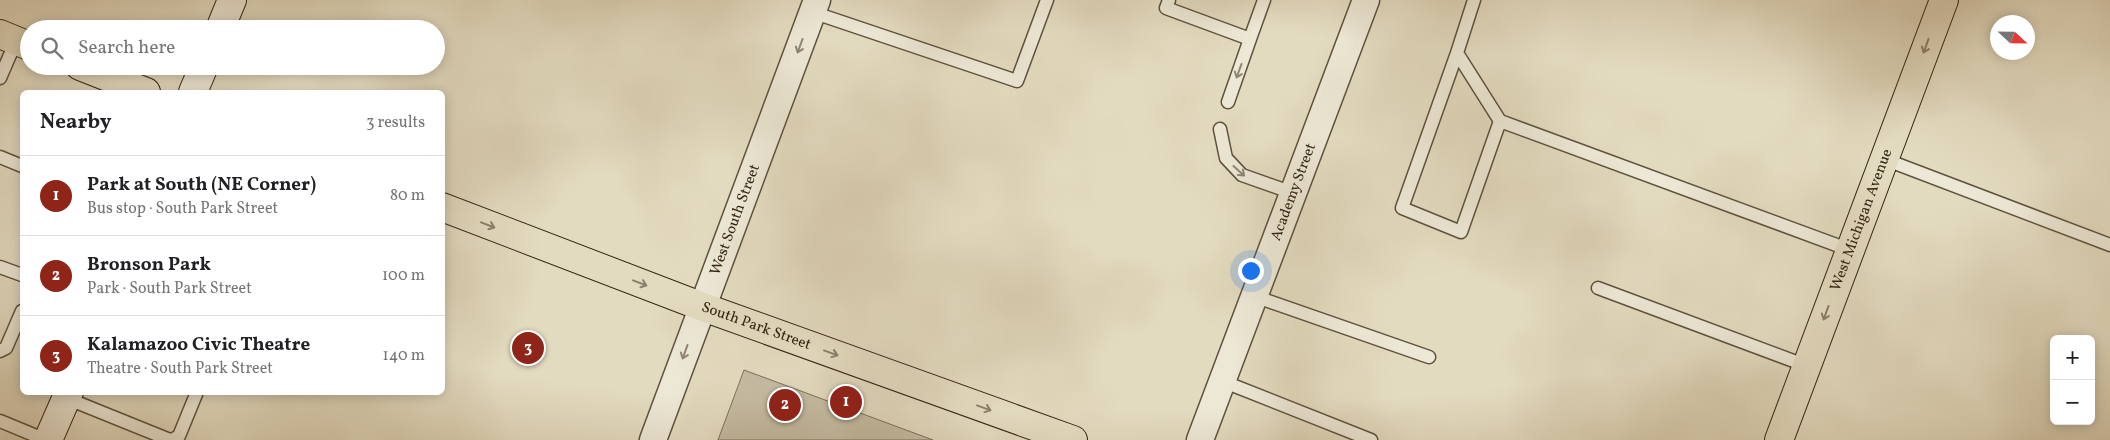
<!DOCTYPE html>
<html lang="en">
<head>
<meta charset="utf-8">
<style>
	:root { --surface:#fff; --page:#f2f2f2; --text:#202124; --muted:#757577; --line:#e0e0e0; --accent:#8f2418 }
	body { margin:0; font-family:Vollkorn,serif; background:var(--page); color:var(--text) }
	.controls { position:absolute; right:15px; bottom:15px; display:grid; overflow:hidden; border-radius:8px; box-shadow:0 2px 12px #0003 }
	.controls button { width:45px; height:45px; display:grid; place-items:center; padding:0; border:0; border-bottom:1px solid var(--line); background:var(--surface); color:var(--text); font:25px sans-serif }
	.compass { position:absolute; left:1990px; top:15px; width:45px; height:45px; border-radius:50%; background:var(--surface); box-shadow:0 2px 12px #0003; rotate:112deg }
	.you { position:absolute; left:1250px; top:270px; width:18px; height:18px; margin:-12px; border:4px solid #fff; border-radius:50%; background:#1a73e8; box-shadow:0 0 0 8px #1a73e833 }
	.badge { display:grid; place-items:center; width:32px; height:32px; border-radius:50%; background:var(--accent); color:#fff; font-size:16px; font-weight:700 }
	.pin { position:absolute; translate:-50% -50%; border:2px solid #fff; box-shadow:0 1px 5px #0006 }
	.list { margin:0; padding:0; list-style:none }
	h2 { display:flex; justify-content:space-between; align-items:center; height:65px; margin:0; padding:0 20px; font-size:21px }
	h2 small { font-size:16px; font-weight:400; color:var(--muted) }
	.list li { display:grid; grid-template-columns:32px 1fr auto; gap:15px; align-items:center; box-sizing:border-box; height:80px; padding:0 20px; border-top:1px solid var(--line) }
	.list b { display:block; font-size:19px; white-space:nowrap }
	.list p { margin:0; font-size:16px; white-space:nowrap; color:var(--muted) }
	.list em { font-size:16px; font-style:normal; color:var(--muted) }
	.icon { flex:none; width:28px; height:28px; fill:none; stroke:currentColor; stroke-width:2; stroke-linecap:round; stroke-linejoin:round }
	.map { position:relative; flex:none; width:2110px; height:440px; overflow:hidden }
	.search { position:absolute; background:var(--surface); box-shadow:0 2px 12px #0003; left:20px; top:20px; width:425px; height:55px; display:flex; align-items:center; gap:12px; box-sizing:border-box; padding:0 18px; border-radius:28px; color:var(--muted); font-size:19px }
	.panel { position:absolute; background:var(--surface); box-shadow:0 2px 12px #0003; left:20px; top:90px; width:425px; height:305px; border-radius:8px }
	.map>svg:first-child { display:block }
	.green { fill:#c5bca3; stroke:#7c705b }
	.lines { fill:none; stroke-linecap:round; stroke-linejoin:round }
	.lane-casing { stroke:#5e523e; stroke-width:15 }
	.street-casing { stroke:#5e523e; stroke-width:29 }
	.secondary-casing { stroke:#322513; stroke-width:30 }
	.primary-casing { stroke:#322513; stroke-width:30 }
	.lane { stroke:#ede8d6; stroke-width:12 }
	.street { stroke:#ede8d6; stroke-width:26 }
	.secondary { stroke:#ede8d6; stroke-width:28 }
	.primary { stroke:#e3dbc0; stroke-width:28 }
	.oneway { stroke:#908674 }
	.oneway2 { stroke:#8a806a }
	.labels { text-anchor:middle; dominant-baseline:central; stroke-width:4.5; stroke-linejoin:round; paint-order:stroke }
	.street-label { font-size:15px; fill:#322513; stroke:#ede8d6 }
</style>
</head>
<body>
<div class="map">
<svg width="2110" height="440" viewBox="0 0 2110 440">
	<rect width="100%" height="100%" fill="#e3dbc0"/>
	<filter id="stains"><feTurbulence type="fractalNoise" baseFrequency=".004" numOctaves="4"/><feColorMatrix values="0 0 0 0 .2 0 0 0 0 .09 0 0 0 0 .02 0 0 0 .5 -.17"/></filter>
	<radialGradient id="worn" r=".72"><stop offset=".6" stop-color="#630" stop-opacity="0"/><stop offset="1" stop-color="#630" stop-opacity=".3"/></radialGradient>
	<!-- green -->
	<path class="green" d="M 744,370 L 933,440 L 718,440 Z"/>
	<g class="lines">
		<!-- lane casing -->
		<g class="lane-casing">
			<path id="lane" d="M 1169,0 L 1166,8 L 1250,39 L 1264,0
				M 1474,0 L 1457,53 L 1500,121 L 1850,250
				M 812,12 L 1017,81 L 1047,0
				M 1457,53 L 1402,208 L 1461,232 L 1500,121
				M 0,78 L 16,41
				M 1228,102 L 1250,39
				M 1220,129 L 1226,158 L 1242,175 L 1293,193
				M 0,157 L 22,166
				M 1884,159 L 2110,245
				M 0,267 L 22,275
				M 1598,288 L 1807,366
				M 1254,296 L 1429,357
				M 0,351 L 6,348 L 22,311
				M 1222,381 L 1371,440
				M 66,398 L 170,440
				M 0,421 L 46,440
				M 172,440 L 179,436 L 197,392"/>
		</g>
		<!-- street casing -->
		<g class="street-casing">
			<g id="street">
				<path id="s1" d="M 653,440 L 817,0"/>
				<path id="s2" d="M 1200,440 L 1366,0"/>
			</g>
		</g>
		<!-- secondary casing -->
		<g class="secondary-casing">
			<path id="secondary" d="M 220,29 L 232,0
				M 193,92 L 204,66
				M 48,440 L 69,392"/>
		</g>
		<!-- primary casing -->
		<g class="primary-casing">
			<g id="primary">
				<path d="M 0,34 L 29,46"/>
				<path d="M 80,66 L 146,92"/>
				<path id="s3" d="M 442,207 L 703,307 L 1073,440"/>
				<path id="s4" d="M 1779,440 L 1944,0"/>
			</g>
		</g>
		<!-- lane -->
		<use href="#lane" class="lane"/>
		<!-- street -->
		<use href="#street" class="street"/>
		<!-- secondary -->
		<use href="#secondary" class="secondary"/>
		<!-- primary -->
		<use href="#primary" class="primary"/>
	</g>
	<!-- one-way arrows -->
	<defs><path id="oneway-shaft" d="M-6 0H5M1.5-3L5.5 0L1.5 3" fill="none" stroke-width="1.6" stroke-linecap="round" stroke-linejoin="round" transform="scale(1.25)"/></defs>
	<g class="oneway">
		<use href="#oneway-shaft" transform="translate(800 46) rotate(110)"/>
		<use href="#oneway-shaft" transform="translate(1239 71) rotate(110)"/>
		<use href="#oneway-shaft" transform="translate(1239 171) rotate(42)"/>
		<use href="#oneway-shaft" transform="translate(685 352) rotate(110)"/>
	</g>
	<g class="oneway2">
		<use href="#oneway-shaft" transform="translate(1926 46) rotate(110)"/>
		<use href="#oneway-shaft" transform="translate(488 225) rotate(21)"/>
		<use href="#oneway-shaft" transform="translate(640 283) rotate(21)"/>
		<use href="#oneway-shaft" transform="translate(1826 313) rotate(110)"/>
		<use href="#oneway-shaft" transform="translate(831 353) rotate(20)"/>
		<use href="#oneway-shaft" transform="translate(984 408) rotate(20)"/>
	</g>
	<g class="labels">
		<!-- street labels -->
		<g class="street-label">
			<text stroke="none"><textPath href="#s2" startOffset="265">Academy Street</textPath></text>
			<text stroke="none"><textPath href="#s1" startOffset="235">West South Street</textPath></text>
			<text stroke="none"><textPath href="#s4" startOffset="235">West Michigan Avenue</textPath></text>
			<text stroke="none"><textPath href="#s3" startOffset="336">South Park Street</textPath></text>
		</g>
	</g>
	<rect width="100%" height="100%" filter="url(#stains)"/>
	<rect width="100%" height="100%" fill="url(#worn)"/>
</svg>
<div class="controls">
<button>+</button>
<button>−</button>
</div>
<svg class="compass" viewBox="-18 -18 36 36"><path d="M0-13l5 13h-10z" fill="#e53935"/><path d="M0 13l5-13h-10z" fill="#757577"/></svg>
<div class="you"></div>
<div class="pin badge" style="left:846px;top:402px">1</div>
<div class="pin badge" style="left:785px;top:405px">2</div>
<div class="pin badge" style="left:528px;top:348px">3</div>
<div class="search"><svg class="icon" aria-label="search" viewBox="0 0 24 24"><circle cx="10" cy="10" r="6"/><path d="M15 15l6 6"/></svg>Search here</div>
<section class="panel">
<h2>Nearby<small>3 results</small></h2>
<ul class="list">
<li><span class="badge">1</span><div><b>Park at South (NE Corner)</b><p>Bus stop · South Park Street</p></div><em>80 m</em></li>
<li><span class="badge">2</span><div><b>Bronson Park</b><p>Park · South Park Street</p></div><em>100 m</em></li>
<li><span class="badge">3</span><div><b>Kalamazoo Civic Theatre</b><p>Theatre · South Park Street</p></div><em>140 m</em></li>
</ul>
</section>
</div>
</body>
</html>
